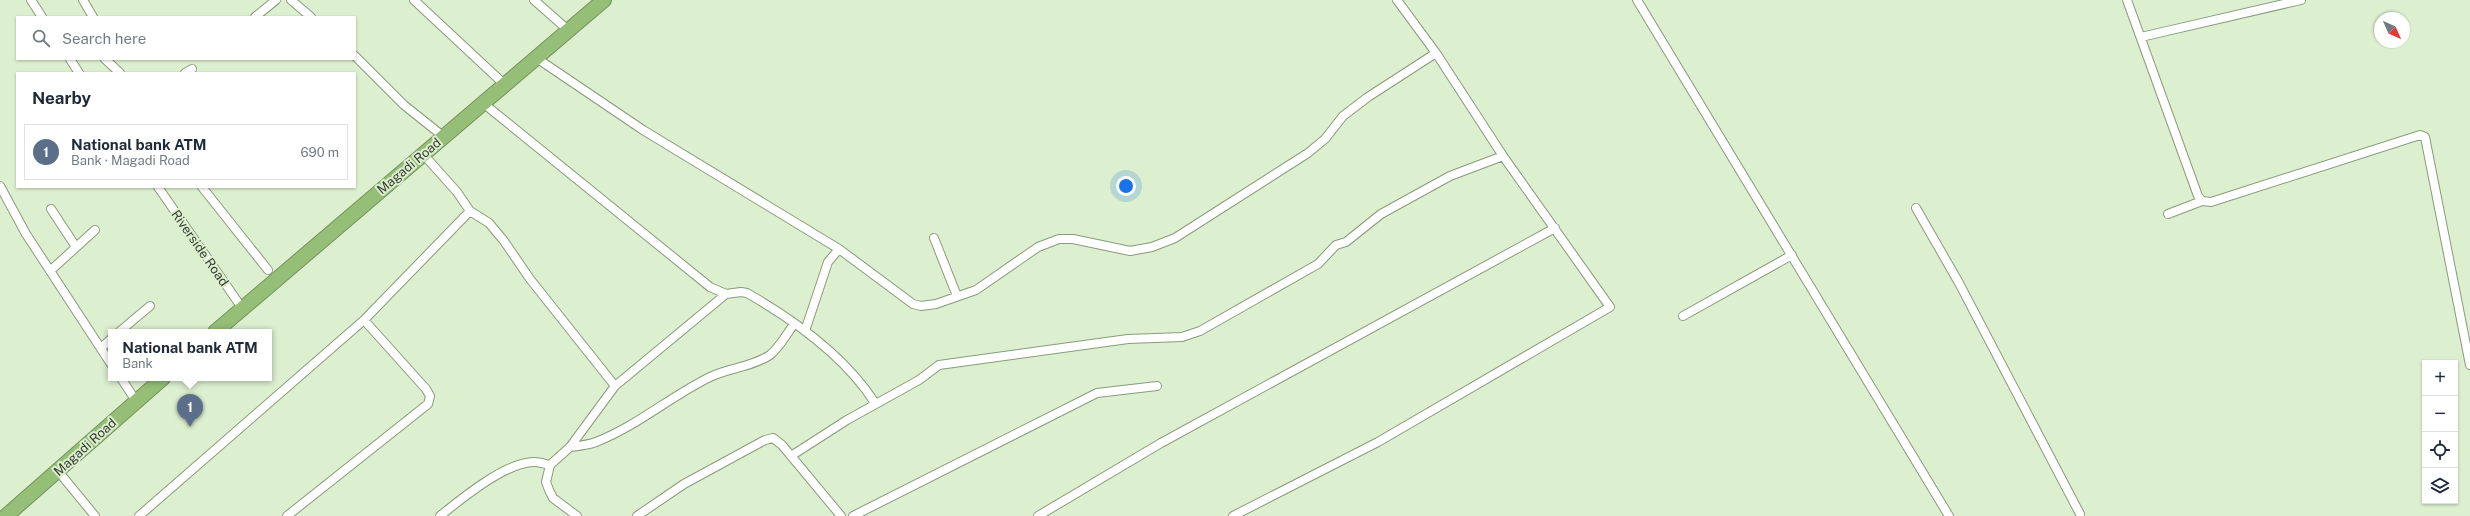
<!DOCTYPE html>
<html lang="en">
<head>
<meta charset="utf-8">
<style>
	:root { --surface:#fff; --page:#f6f6f7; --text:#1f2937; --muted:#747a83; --line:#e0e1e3; --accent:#6b61db }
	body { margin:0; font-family:"Public Sans",sans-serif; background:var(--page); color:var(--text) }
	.controls { position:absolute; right:12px; bottom:12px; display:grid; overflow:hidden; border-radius:0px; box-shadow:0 1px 3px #0004 }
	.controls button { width:36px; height:36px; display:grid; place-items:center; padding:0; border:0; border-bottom:1px solid var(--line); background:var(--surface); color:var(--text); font:20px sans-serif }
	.compass { position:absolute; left:2374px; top:12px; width:36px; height:36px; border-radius:50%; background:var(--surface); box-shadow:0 1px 3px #0004; rotate:135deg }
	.you { position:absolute; left:1126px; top:186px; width:14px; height:14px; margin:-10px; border:3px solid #fff; border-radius:50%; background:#1a73e8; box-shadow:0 0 0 6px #1a73e833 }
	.badge { display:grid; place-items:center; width:26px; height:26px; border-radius:50%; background:var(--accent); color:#fff; font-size:13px; font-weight:700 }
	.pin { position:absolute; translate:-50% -33px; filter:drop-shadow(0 1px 2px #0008) }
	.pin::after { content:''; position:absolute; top:21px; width:14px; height:12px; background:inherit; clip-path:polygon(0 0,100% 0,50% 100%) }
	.popup { position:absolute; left:108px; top:329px; width:164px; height:52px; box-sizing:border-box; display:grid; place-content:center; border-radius:0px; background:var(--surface); filter:drop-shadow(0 1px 3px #0005); font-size:13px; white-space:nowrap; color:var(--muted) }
	.popup b { font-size:15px; color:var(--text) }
	.popup::after { content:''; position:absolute; left:50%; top:100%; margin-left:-8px; border:8px solid transparent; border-top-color:var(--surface) }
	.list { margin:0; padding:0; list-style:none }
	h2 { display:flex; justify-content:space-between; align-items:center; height:52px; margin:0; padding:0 16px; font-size:17px }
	h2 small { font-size:13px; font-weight:400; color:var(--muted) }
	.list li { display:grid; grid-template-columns:26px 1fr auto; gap:12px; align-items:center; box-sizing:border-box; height:56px; margin:0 8px 8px; padding:0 8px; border:1px solid var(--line); border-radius:0px }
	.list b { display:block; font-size:15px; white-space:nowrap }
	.list p { margin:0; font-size:13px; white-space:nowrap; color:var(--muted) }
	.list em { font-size:13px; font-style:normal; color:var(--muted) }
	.icon { flex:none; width:22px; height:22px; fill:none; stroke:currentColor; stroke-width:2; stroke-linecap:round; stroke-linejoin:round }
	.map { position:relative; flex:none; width:2470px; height:516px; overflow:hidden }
	.search { position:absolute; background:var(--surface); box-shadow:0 1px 3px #0004; left:16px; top:16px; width:340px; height:44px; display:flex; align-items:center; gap:10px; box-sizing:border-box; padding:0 14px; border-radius:0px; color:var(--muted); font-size:15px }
	.panel { position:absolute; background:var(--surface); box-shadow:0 1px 3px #0004; left:16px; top:72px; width:340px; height:116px; border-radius:0px }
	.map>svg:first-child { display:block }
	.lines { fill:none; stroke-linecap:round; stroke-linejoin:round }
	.street-casing { stroke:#899b7d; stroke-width:10 }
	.highway-casing { stroke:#74925f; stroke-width:16 }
	.street { stroke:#fff; stroke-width:8 }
	.highway { stroke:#95bf77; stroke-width:14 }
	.labels { text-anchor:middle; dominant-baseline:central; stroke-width:4; stroke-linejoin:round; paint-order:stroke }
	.street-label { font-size:13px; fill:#373f32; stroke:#dcefcf }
</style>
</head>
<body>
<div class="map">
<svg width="2470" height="516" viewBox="0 0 2470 516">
	<rect width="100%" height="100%" fill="#dcefcf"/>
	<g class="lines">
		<!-- street casing -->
		<g class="street-casing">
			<path id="street" d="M 31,0 L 42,17
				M 83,0 L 93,17
				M 291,0 L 311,17
				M 414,0 L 504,84
				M 534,0 L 568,30
				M 1637,0 L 1949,516
				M 2127,0 L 2198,196 L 2202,201 L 2211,202 L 2420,135 L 2425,137 L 2470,365
				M 255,17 L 276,0
				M 2141,37 L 2301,0
				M 355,56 L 404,105 L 444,137
				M 535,57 L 643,130 L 839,249 L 913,304 L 921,306 L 936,304 L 976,290 L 1038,247 L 1059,239 L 1073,239 L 1130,251 L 1152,247 L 1175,238 L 1308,153 L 1325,139 L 1343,116 L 1368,97 L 1436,53
				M 70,59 L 79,73
				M 105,59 L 120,73
				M 185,73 L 192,69
				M 483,103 L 710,287 L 726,294
				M 423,154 L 457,192 L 470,211 L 489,223 L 504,241 L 530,279 L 615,386
				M 0,186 L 26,234 L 111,364
				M 158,187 L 242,308
				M 202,187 L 268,270
				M 1916,208 L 1959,283 L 2080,514
				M 51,209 L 76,247
				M 2168,214 L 2202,201
				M 934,238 L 957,296
				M 50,271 L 95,230
				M 1683,316 L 1792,255
				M 805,331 L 828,262 L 839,249
				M 119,332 L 150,306
				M 101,348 L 111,339
				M 121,378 L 136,401
				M 570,447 C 578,446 588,445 596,442 C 637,426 671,396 710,377 C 729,368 752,367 770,355 C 780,347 786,335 794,324
				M 791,456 L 847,420 L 919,380 L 939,365 L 1128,339 L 1182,337 L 1200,331 L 1318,264 L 1336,245 L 1346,242 L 1381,214 L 1450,176 L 1503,156
				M 58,471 L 95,516
				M 139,516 L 364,320 L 470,211
				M 287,516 L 428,404 L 430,396 L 426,389 L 364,320
				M 440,516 C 461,499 507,461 535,462 C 540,462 545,464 550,465
				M 577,516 L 553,498 L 549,490 L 546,482 L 550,465 L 570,447 L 615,386 L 726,294 L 741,292 L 747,293 C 796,321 845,356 875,403
				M 637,516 L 684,484 L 765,440 L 773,438 L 782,445 L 841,516
				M 853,516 L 1097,393 L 1157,386
				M 1038,516 L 1161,443 L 1555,228
				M 1233,516 L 1378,442 L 1610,307 L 1503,156 L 1436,53 L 1397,0"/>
		</g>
		<!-- highway casing -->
		<g class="highway-casing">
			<path id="highway" d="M 215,332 L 604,0
				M 6,516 L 163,378"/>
		</g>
		<!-- street -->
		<use href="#street" class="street"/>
		<!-- highway -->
		<use href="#highway" class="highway"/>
	</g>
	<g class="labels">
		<!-- street labels -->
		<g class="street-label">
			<text transform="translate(409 166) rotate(-40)">Magadi Road</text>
			<text transform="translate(200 248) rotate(55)">Riverside Road</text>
			<text transform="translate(85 447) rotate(-42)">Magadi Road</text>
		</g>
	</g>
</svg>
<div class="controls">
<button>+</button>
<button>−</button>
<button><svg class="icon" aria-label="locate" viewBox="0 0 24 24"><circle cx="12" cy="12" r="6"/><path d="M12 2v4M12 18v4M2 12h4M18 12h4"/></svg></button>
<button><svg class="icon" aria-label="layers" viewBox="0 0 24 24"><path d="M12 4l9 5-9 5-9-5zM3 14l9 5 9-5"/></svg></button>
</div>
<svg class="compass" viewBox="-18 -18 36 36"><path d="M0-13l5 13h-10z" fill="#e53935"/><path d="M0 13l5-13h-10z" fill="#747a83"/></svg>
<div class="you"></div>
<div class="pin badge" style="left:190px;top:427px;background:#5c6f8a">1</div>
<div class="popup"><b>National bank ATM</b>Bank</div>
<div class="search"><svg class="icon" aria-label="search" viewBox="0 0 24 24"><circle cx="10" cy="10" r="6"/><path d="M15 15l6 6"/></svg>Search here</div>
<section class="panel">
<h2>Nearby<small></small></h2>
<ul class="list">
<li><span class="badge" style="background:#5c6f8a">1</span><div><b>National bank ATM</b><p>Bank · Magadi Road</p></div><em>690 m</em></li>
</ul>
</section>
</div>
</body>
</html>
